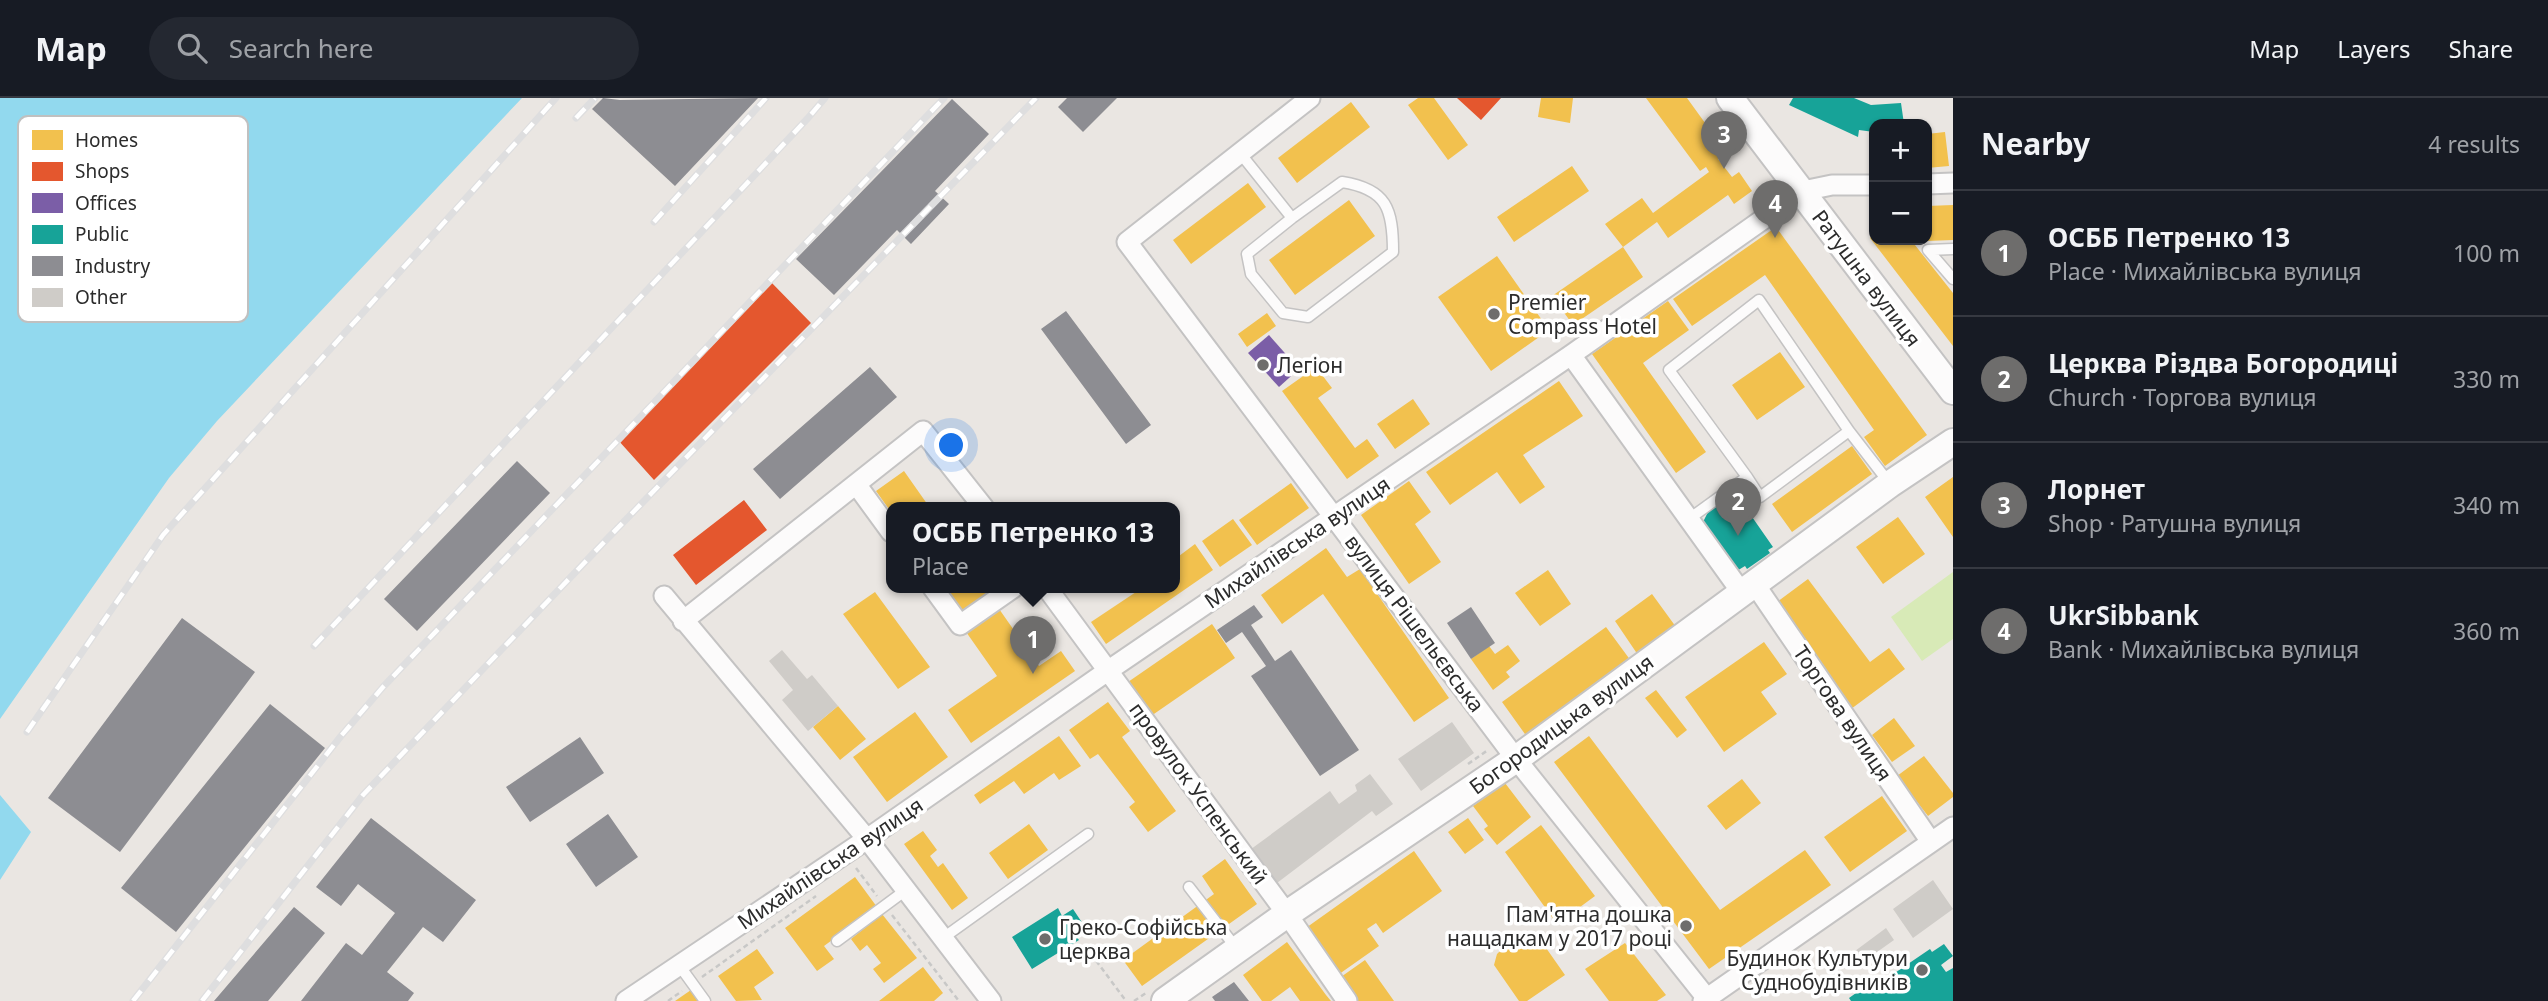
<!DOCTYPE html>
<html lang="en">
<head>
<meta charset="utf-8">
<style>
	:root { --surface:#171b24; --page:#242831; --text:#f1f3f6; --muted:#9ea1a6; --line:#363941; --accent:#6e6d6c }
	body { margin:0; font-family:"Noto Sans",sans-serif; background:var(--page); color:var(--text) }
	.controls { position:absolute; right:21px; top:21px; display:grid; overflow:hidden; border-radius:14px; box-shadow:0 2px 5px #0004 }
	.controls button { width:63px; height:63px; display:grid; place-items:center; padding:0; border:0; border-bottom:2px solid var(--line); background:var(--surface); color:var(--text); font:35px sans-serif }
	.you { position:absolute; left:952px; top:348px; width:24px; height:24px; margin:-18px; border:5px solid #fff; border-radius:50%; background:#1a73e8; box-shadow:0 0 0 10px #1a73e833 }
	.badge { display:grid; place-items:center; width:46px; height:46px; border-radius:50%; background:var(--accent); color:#fff; font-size:23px; font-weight:700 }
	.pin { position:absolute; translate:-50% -58px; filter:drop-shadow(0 2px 4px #0008) }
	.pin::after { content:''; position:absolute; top:37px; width:24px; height:21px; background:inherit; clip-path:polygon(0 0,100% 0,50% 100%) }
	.popup { position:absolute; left:886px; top:404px; width:294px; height:91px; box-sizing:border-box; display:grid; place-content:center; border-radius:14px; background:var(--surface); filter:drop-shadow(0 2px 5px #0005); font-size:23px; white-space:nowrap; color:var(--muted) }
	.popup b { font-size:26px; color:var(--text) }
	.popup::after { content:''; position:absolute; left:50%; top:100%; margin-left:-14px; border:14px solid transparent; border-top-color:var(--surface) }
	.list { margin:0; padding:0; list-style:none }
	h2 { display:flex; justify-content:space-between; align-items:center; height:91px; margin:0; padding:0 28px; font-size:30px }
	h2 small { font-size:23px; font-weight:400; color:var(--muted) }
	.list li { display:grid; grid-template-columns:46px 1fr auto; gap:21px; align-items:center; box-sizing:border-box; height:126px; padding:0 28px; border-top:2px solid var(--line) }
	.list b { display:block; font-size:26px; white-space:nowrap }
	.list p { margin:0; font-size:23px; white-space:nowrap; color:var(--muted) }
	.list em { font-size:23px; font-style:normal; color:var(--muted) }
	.icon { flex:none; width:38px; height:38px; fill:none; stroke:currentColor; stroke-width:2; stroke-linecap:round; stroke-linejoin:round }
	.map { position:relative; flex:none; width:1953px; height:903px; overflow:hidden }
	header { display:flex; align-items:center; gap:42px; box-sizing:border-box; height:98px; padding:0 35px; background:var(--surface); border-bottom:2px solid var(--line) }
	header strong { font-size:33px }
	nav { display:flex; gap:38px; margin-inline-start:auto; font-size:24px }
	.search { width:490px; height:63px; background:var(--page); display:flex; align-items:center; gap:18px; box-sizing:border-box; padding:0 24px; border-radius:38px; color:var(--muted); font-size:26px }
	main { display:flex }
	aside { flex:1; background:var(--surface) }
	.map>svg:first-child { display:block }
	.pitch { fill:#d8eab7 }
	.water { fill:#92d9ee }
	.homes { fill:#f2c14e }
	.shops { fill:#e4572e }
	.offices { fill:#7b5ea7 }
	.public { fill:#17a398 }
	.industry { fill:#8d8d92 }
	.building { fill:#cfccc8 }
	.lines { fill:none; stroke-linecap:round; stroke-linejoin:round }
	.lane-casing { stroke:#c4c3c3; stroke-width:13 }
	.street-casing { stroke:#c4c3c3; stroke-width:23 }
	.secondary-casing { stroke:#c4c3c3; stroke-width:30 }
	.path { stroke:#c8c8c7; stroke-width:2.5; stroke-dasharray:5 3.5; stroke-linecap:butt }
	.lane { stroke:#fcfbfb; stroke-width:10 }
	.street { stroke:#fcfbfb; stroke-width:19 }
	.secondary { stroke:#fcfbfb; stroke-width:26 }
	.rail-casing { stroke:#dededf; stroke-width:7 }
	.rail { stroke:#fff; stroke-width:4.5; stroke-dasharray:13; stroke-linecap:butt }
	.poi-dot { fill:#6e6d6c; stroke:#fff; stroke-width:2.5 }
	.labels { text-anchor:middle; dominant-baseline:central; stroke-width:7; stroke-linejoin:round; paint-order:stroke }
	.street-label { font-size:21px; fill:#2c2c2c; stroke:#fff }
	.poi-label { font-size:21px; fill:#2c2c2c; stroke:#fff; text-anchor:start }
	.key { fill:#fff; stroke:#c0c0c0; stroke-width:2 }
	.key-label { font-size:19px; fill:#2c2c2c }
</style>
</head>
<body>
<header>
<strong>Map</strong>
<div class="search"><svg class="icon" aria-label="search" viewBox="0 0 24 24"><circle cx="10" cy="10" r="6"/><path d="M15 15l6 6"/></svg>Search here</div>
<nav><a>Map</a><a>Layers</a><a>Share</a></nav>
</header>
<main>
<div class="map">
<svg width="1953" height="903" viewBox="0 0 1953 903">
	<rect width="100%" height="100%" fill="#eae6e2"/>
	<!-- pitch -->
	<path class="pitch" d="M 1953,474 L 1953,541 L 1922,563 L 1891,519 Z"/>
	<!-- water -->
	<path class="water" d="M 0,0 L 522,0 L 217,323 L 169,380 L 0,621 Z
		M 0,697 L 31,734 L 0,782 Z"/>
	<!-- homes -->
	<path class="homes" d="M 1418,0 L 1434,0 L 1468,47 L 1448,62 L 1408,7 Z
		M 1541,0 L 1573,0 L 1570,25 L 1538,19 Z
		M 1646,0 L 1687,0 L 1726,54 L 1718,61 L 1732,79 L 1739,74 L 1752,93 L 1734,106 L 1728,97 L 1668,140 L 1657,124 L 1623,149 L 1605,126 L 1642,100 L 1653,115 L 1709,74 L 1706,69 L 1700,73 Z
		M 1351,4 L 1370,29 L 1297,85 L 1278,60 Z
		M 1945,34 L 1949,68 L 1927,70 L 1927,36 Z
		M 1572,68 L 1589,93 L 1514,144 L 1497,119 Z
		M 1248,85 L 1266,109 L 1191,166 L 1173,142 Z
		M 1349,102 L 1375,138 L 1295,197 L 1269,162 Z
		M 1953,107 L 1953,142 L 1927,143 L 1927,108 Z
		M 1776,129 L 1927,337 L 1885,368 L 1864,339 L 1874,332 L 1765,177 L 1692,228 L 1673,201 Z
		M 1874,136 L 1874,142 L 1911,142 L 1953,195 L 1953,248 L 1870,140 Z
		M 1623,149 L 1643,179 L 1573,227 L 1552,198 Z
		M 1497,158 L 1549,232 L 1491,273 L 1438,199 Z
		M 1668,203 L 1689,232 L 1643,265 L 1706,354 L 1676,375 L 1592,256 Z
		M 1267,215 L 1276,228 L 1247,249 L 1238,236 Z
		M 1780,254 L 1805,289 L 1757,322 L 1732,287 Z
		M 1316,269 L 1332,290 L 1318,300 L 1355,350 L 1367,341 L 1379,358 L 1347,381 L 1282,293 Z
		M 1559,283 L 1583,318 L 1523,357 L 1545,389 L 1520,406 L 1497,374 L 1450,407 L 1426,374 Z
		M 1413,301 L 1430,326 L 1395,351 L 1377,326 Z
		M 1852,348 L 1872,376 L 1792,434 L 1772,406 Z
		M 904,373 L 930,410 L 891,410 L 891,414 L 876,393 Z
		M 1953,379 L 1953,439 L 1925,399 Z
		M 1409,383 L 1431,414 L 1415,426 L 1441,464 L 1409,486 L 1361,417 Z
		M 1291,385 L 1309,410 L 1257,447 L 1239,422 Z
		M 1898,419 L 1925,456 L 1883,486 L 1856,449 Z
		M 1233,421 L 1252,447 L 1220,469 L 1202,443 Z
		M 1195,446 L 1213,472 L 1106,546 L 1091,524 L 1142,490 L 1175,490 L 1175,461 Z
		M 1326,450 L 1347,479 L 1360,471 L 1449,600 L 1414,624 L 1323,496 L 1282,526 L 1261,497 Z
		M 1548,472 L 1571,506 L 1540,528 L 1515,495 Z
		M 1808,481 L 1870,564 L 1889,550 L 1905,571 L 1851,611 L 1773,507 Z
		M 945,490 L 987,490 L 990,495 L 962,515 Z
		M 875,494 L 930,569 L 898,591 L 843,516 Z
		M 1652,496 L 1676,529 L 1638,557 L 1615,523 Z
		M 997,508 L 1039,568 L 1061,553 L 1075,573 L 971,645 L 948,612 L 997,578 L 964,531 Z
		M 1212,526 L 1235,560 L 1151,618 L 1128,584 Z
		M 1606,529 L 1631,563 L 1527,639 L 1502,604 Z
		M 1764,544 L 1787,576 L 1761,594 L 1777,616 L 1724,654 L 1685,599 Z
		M 1508,547 L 1520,563 L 1506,574 L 1510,579 L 1493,592 L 1471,561 L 1489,548 L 1495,556 Z
		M 1656,592 L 1687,632 L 1677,640 L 1645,600 Z
		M 1108,604 L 1130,633 L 1122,639 L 1176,713 L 1148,734 L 1129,709 L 1135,704 L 1098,656 L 1090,661 L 1069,632 Z
		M 838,608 L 866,641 L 840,662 L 813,629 Z
		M 915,614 L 948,659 L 887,704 L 853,659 Z
		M 1894,620 L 1915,648 L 1892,664 L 1872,637 Z
		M 1059,638 L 1081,668 L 1059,682 L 1054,675 L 1024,696 L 1014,683 L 980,706 L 974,697 Z
		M 1589,638 L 1720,812 L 1805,752 L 1831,787 L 1709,871 L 1554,664 Z
		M 1924,658 L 1953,695 L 1953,699 L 1928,718 L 1897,678 Z
		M 1742,681 L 1761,705 L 1726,732 L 1707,708 Z
		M 1505,685 L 1531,719 L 1497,747 L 1484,731 L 1488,728 L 1473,708 Z
		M 1882,698 L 1907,733 L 1850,774 L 1824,739 Z
		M 1468,720 L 1484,742 L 1465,756 L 1448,734 Z
		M 1029,726 L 1048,752 L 1008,781 L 989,755 Z
		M 1541,727 L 1595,798 L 1557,826 L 1505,754 Z
		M 923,733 L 937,752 L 930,758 L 938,769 L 943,765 L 968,800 L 952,812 L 904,746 Z
		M 1414,753 L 1442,793 L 1383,835 L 1376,825 L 1367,831 L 1379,848 L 1335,879 L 1303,832 Z
		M 1225,761 L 1257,806 L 1142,888 L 1123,862 L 1214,796 L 1202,778 Z
		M 855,779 L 877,809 L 824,848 L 834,861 L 817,873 L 785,830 Z
		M 882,816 L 917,860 L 884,885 L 873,871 L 881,865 L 867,847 L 860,853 L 851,841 Z
		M 1537,837 L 1565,877 L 1527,903 L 1519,903 L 1494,867 L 1497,856 L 1509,844 L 1522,839 Z
		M 1287,844 L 1326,897 L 1331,903 L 1300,903 L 1290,889 L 1271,903 L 1262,903 L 1243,877 Z
		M 1625,845 L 1666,897 L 1657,903 L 1609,903 L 1585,871 Z
		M 757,851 L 774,875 L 754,889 L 762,902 L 736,903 L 718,878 Z
		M 1365,862 L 1394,903 L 1354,903 L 1338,881 Z
		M 923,869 L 943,895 L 934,903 L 879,903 Z
		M 691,892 L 699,903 L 675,903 Z"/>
	<!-- shops -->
	<path class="shops" d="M 1457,0 L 1501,0 L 1481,22 Z
		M 769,182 L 811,225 L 654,382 L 618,342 Z
		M 744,402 L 767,432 L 696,487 L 673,457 Z"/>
	<!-- offices -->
	<path class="offices" d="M 1269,237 L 1299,271 L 1279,289 L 1248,255 Z"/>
	<!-- public -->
	<path class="public" d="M 1793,0 L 1854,0 L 1871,7 L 1901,5 L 1904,26 L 1874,26 L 1874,34 L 1859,32 L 1858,39 L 1789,7 Z
		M 1731,398 L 1746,419 L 1750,416 L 1773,449 L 1768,452 L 1770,455 L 1747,471 L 1745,468 L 1735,474 L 1703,424 L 1708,414 Z
		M 1058,810 L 1062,818 L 1073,811 L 1083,826 L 1072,833 L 1079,842 L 1032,871 L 1012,839 Z
		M 1944,846 L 1953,858 L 1941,867 L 1946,874 L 1953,870 L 1953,903 L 1851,903 L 1849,900 L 1880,878 L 1883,883 L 1930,851 L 1932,854 Z"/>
	<!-- industry -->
	<path class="industry" d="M 603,0 L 620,2 L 758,0 L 675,88 L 592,11 Z
		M 1067,0 L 1117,0 L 1083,34 L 1058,9 Z
		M 952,1 L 989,36 L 935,93 L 949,106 L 911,146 L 897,132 L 834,197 L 796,161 Z
		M 1066,213 L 1151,327 L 1126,346 L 1041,231 Z
		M 870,269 L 897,299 L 780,401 L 753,371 Z
		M 517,363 L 550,395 L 417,533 L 384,501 Z
		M 1254,507 L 1263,519 L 1251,527 L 1275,563 L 1291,552 L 1359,652 L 1320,678 L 1251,578 L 1266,568 L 1242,534 L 1226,545 L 1217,532 Z
		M 1471,509 L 1495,545 L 1471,561 L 1447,525 Z
		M 182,520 L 255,574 L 120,754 L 48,700 Z
		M 270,606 L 325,650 L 176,834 L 121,790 Z
		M 580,639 L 604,675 L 530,724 L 506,689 Z
		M 608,716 L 638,759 L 596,789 L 566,746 Z
		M 371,720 L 476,802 L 443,844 L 423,829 L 387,874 L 414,895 L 408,903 L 301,903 L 346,845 L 362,857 L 395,815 L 358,786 L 341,808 L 316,789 Z
		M 294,809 L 325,835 L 268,903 L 214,903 Z
		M 1234,884 L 1249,903 L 1215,903 L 1212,899 Z"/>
	<!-- building -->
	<path class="building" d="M 782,552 L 807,581 L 812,577 L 838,608 L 808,633 L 782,602 L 793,592 L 769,563 Z
		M 1452,624 L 1474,655 L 1421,693 L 1398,661 Z
		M 1370,676 L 1393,706 L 1376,718 L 1372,713 L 1273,788 L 1247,754 L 1330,693 L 1339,706 L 1357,693 L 1355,687 Z
		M 1933,782 L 1953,811 L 1913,840 L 1893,811 Z
		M 1886,830 L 1894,842 L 1863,864 L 1855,853 Z"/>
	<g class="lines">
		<!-- lane casing -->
		<g class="lane-casing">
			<path id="lane" d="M 1240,55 L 1292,120 L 1247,156 L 1251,176 L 1283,215 L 1308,219 L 1393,154 C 1393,111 1387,91 1342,84 L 1292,120
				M 1953,151 L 1928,152 L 1953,181
				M 1747,379 L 1760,399 L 1849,333 L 1890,386
				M 1689,421 L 1747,379 L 1669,272 L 1759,202 L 1849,333
				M 1189,789 L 1237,851
				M 943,840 L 1088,736
				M 837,843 L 906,792
				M 679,867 L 705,903"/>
		</g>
		<!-- street casing -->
		<g class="street-casing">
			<path id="street" d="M 1310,0 L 1127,144 L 1516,661 L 1709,903
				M 1927,86 L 1953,85
				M 1571,257 L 1742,495
				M 856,386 L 891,434
				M 1754,485 L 1931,744
				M 933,490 L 960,527 L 1013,490
				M 1047,490 L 1287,816 L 1347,903
				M 664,498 L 867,741 L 991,903
				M 683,523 L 923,333 L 984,410
				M 626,903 L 867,741 L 1109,572 L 1571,257 L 1803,93 L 1832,87 L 1874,87
				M 1703,903 L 1953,729"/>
		</g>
		<!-- secondary casing -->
		<g class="secondary-casing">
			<path id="secondary" d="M 1730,0 L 1953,293
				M 1165,903 L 1287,816 L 1516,661 L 1890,386 L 1953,344"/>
		</g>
		<!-- path -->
		<path class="path" d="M 1468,666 L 1488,652
			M 856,770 L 877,798
			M 892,817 L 959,903
			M 1086,849 L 1126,903
			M 702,879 L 816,798
			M 668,903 L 682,893
			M 1134,903 L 1146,895"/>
		<!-- lane -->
		<use href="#lane" class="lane"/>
		<!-- street -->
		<use href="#street" class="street"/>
		<!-- secondary -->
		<use href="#secondary" class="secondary"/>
		<!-- rail casing -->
		<g class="rail-casing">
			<path id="rail" d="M 576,20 L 595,0
				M 654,124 L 766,0
				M 314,548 L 808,20 L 825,0
				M 27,634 L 163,437 L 556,0
				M 133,903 L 341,638 L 383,589 L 944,0
				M 202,903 L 363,697 L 608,440 L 1036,0"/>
		</g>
		<!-- rail -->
		<use href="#rail" class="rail"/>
	</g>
	<!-- markers -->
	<g class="poi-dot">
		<circle cx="1494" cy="216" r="7"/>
		<circle cx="1263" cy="267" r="7"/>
		<circle cx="1686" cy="828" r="7"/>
		<circle cx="1045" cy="841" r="7"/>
		<circle cx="1922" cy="872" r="7"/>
	</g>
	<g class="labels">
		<!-- street labels -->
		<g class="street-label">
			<text transform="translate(1867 180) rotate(53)">Ратушна вулиця</text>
			<text transform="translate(1297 444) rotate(-34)">Михайлівська вулиця</text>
			<text transform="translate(1415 525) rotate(53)">вулиця Рішельєвська</text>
			<text transform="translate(1843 615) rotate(56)">Торгова вулиця</text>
			<text transform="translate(1561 626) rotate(-36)">Богородицька вулиця</text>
			<text transform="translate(1199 695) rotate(54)">провулок Успенський</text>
			<text transform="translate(830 765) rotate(-34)">Михайлівська вулиця</text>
		</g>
		<!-- poi labels -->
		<g class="poi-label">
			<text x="1508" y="204">Premier<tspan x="1508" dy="24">Compass Hotel</tspan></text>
			<text x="1277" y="267">Легіон</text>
			<text x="1672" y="816" text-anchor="end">Пам'ятна дошка<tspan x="1672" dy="24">нащадкам у 2017 році</tspan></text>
			<text x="1059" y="829">Греко-Софійська<tspan x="1059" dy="24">церква</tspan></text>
			<text x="1908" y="860" text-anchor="end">Будинок Культури<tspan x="1908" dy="24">Суднобудівників</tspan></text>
		</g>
	</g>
	<!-- legend -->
	<rect x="18" y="18" width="230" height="206" rx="10" class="key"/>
	<rect x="32" y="32" width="31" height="20" fill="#f2c14e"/>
	<rect x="32" y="64" width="31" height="19" fill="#e4572e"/>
	<rect x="32" y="95" width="31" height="20" fill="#7b5ea7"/>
	<rect x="32" y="127" width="31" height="19" fill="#17a398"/>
	<rect x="32" y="158" width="31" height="20" fill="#8d8d92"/>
	<rect x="32" y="190" width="31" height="19" fill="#cfccc8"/>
	<g class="key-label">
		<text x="75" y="49">Homes</text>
		<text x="75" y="80">Shops</text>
		<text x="75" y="112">Offices</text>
		<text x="75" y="143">Public</text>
		<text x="75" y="175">Industry</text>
		<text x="75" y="206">Other</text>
	</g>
</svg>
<div class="controls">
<button>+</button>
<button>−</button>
</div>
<div class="you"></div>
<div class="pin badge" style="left:1033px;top:576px">1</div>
<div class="popup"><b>ОСББ Петренко 13</b>Place</div>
<div class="pin badge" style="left:1738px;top:438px">2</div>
<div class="pin badge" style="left:1724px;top:71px">3</div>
<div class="pin badge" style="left:1775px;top:140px">4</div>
</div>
<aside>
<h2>Nearby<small>4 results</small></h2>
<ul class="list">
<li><span class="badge">1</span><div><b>ОСББ Петренко 13</b><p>Place · Михайлівська вулиця</p></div><em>100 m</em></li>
<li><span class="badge">2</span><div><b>Церква Різдва Богородиці</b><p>Church · Торгова вулиця</p></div><em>330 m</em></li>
<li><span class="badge">3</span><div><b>Лорнет</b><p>Shop · Ратушна вулиця</p></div><em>340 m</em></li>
<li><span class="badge">4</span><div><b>UkrSibbank</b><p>Bank · Михайлівська вулиця</p></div><em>360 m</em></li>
</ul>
</aside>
</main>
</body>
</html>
